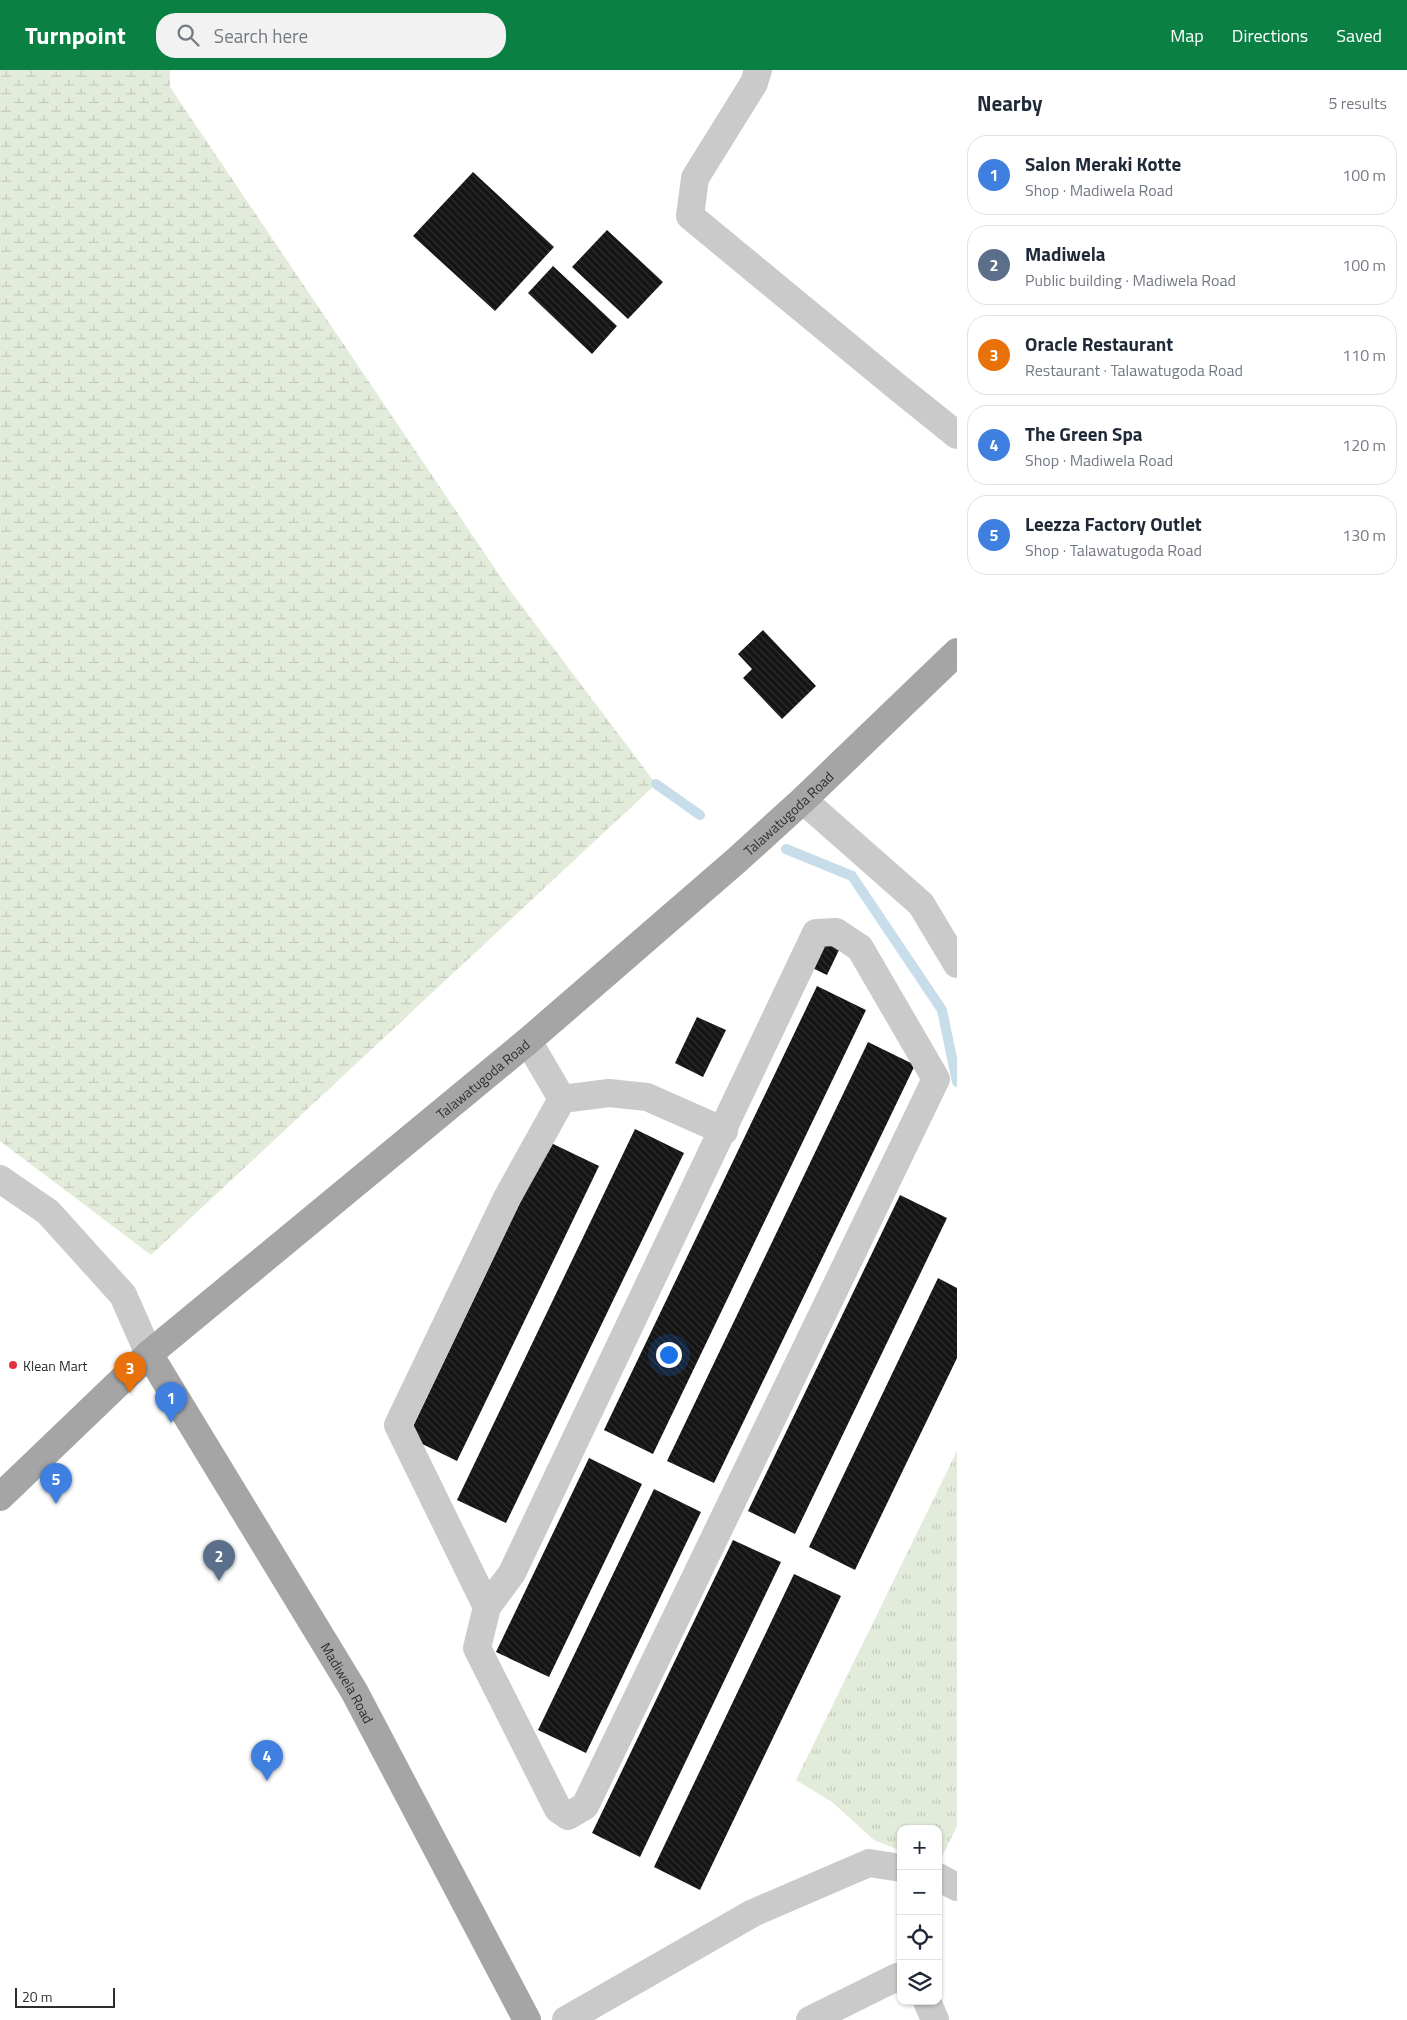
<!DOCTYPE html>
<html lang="en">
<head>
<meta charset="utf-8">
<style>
	:root { --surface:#fff; --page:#f2f2f3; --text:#1f2937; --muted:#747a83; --line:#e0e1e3; --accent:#0b8043 }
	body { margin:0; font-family:"Titillium Web",sans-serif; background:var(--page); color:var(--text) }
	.controls { position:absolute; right:15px; bottom:15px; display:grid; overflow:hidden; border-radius:10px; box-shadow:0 1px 4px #0004 }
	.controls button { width:45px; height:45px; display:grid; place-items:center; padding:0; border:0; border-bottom:1px solid var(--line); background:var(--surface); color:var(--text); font:25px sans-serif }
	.scale { position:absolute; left:15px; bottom:12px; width:100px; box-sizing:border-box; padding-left:5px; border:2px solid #2d2d2d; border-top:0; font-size:14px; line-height:18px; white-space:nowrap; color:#2d2d2d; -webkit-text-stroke:4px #fff; paint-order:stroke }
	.you { position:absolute; left:668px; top:1284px; width:18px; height:18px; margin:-12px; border:4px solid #fff; border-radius:50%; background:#1a73e8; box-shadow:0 0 0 8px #1a73e833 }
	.badge { display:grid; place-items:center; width:32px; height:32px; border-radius:50%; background:var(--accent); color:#fff; font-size:16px; font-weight:700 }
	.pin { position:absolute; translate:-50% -41px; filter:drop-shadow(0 1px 2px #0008) }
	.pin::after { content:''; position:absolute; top:26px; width:18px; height:15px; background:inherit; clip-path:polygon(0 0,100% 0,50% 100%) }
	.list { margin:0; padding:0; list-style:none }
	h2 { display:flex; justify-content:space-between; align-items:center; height:65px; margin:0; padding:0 20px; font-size:21px }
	h2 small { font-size:16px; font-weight:400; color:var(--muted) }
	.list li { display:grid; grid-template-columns:32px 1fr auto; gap:15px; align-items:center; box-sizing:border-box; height:80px; margin:0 10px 10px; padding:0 10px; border:1px solid var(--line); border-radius:20px }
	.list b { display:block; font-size:19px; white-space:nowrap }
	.list p { margin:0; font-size:16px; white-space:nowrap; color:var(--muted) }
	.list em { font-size:16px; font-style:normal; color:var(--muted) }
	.icon { flex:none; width:28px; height:28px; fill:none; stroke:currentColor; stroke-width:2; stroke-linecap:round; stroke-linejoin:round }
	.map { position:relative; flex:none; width:957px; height:1950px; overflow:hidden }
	header { display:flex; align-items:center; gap:30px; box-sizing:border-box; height:70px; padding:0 25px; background:var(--accent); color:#fff }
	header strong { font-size:24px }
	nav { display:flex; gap:28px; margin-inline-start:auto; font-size:18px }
	.search { width:350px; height:45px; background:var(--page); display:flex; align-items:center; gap:12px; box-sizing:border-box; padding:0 18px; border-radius:20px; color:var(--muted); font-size:19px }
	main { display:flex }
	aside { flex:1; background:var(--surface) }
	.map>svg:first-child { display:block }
	.wetland { fill:url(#wetland-marsh) }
	.park { fill:url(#park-tufts) }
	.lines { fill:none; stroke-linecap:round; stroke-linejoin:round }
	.stream { stroke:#c7ddea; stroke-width:10 }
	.building { fill:url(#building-back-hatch) }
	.minor { stroke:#cacaca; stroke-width:28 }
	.major { stroke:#a5a5a5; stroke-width:28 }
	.poi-dot { fill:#e3303f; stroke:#fff; stroke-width:2 }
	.labels { text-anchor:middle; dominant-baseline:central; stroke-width:5; stroke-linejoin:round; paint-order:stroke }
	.street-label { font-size:14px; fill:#2d2d2d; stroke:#fff }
	.poi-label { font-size:14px; fill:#2d2d2d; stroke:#fff; text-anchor:start }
</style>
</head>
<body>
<header>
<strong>Turnpoint</strong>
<div class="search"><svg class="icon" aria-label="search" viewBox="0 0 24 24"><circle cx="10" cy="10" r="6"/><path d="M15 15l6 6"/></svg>Search here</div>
<nav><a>Map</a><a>Directions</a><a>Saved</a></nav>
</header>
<main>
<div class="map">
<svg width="957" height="1950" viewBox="0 0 957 1950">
	<defs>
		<pattern id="wetland-marsh" width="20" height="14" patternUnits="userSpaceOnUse" patternTransform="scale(1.25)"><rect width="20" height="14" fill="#e3ebda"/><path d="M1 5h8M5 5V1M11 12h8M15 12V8" fill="none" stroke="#c3cabb"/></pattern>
		<pattern id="park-tufts" width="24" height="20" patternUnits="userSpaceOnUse" patternTransform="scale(1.25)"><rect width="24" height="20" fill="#e3ebda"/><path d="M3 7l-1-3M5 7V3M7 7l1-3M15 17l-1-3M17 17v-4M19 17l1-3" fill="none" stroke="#c3cabb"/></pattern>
		<pattern id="building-back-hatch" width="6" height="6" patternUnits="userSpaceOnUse" patternTransform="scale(1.25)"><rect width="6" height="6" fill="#141414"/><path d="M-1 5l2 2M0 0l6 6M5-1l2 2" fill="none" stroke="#2e2e2e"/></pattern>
	</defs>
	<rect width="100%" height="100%" fill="#fff"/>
	<!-- wetland -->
	<path class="wetland" d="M 0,0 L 170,0 L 170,17 L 506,515 L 656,714 L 151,1185 L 0,1071 Z"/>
	<!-- park -->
	<path class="park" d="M 957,1381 L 957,1756 L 938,1795 L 938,1759 L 901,1759 L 901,1781 L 874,1770 L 832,1732 L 796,1710 Z"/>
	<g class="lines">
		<!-- stream -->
		<path class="stream" d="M 656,714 L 700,745
			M 786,779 L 852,806 L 942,940 L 957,1012"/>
	</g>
	<!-- building -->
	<path class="building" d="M 473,102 L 554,177 L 495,241 L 413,166 Z
		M 607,160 L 663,212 L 628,249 L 572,197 Z
		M 553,196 L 617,256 L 592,284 L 528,223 Z
		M 763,560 L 816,616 L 782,649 L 743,608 L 752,599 L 738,584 Z
		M 819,869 L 839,880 L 827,905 L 806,895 Z
		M 817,916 L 866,940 L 653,1384 L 604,1360 Z
		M 697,947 L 726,960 L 703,1007 L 675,993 Z
		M 868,972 L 915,995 L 714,1413 L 667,1391 Z
		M 635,1059 L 684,1083 L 506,1453 L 457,1430 Z
		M 549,1072 L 599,1096 L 457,1391 L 408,1367 Z
		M 900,1125 L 947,1148 L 795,1464 L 748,1441 Z
		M 938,1208 L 957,1218 L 957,1288 L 855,1500 L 809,1477 Z
		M 589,1388 L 642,1414 L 549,1607 L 496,1582 Z
		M 654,1419 L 701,1442 L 586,1683 L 538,1660 Z
		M 733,1470 L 781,1492 L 640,1787 L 592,1763 Z
		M 794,1504 L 841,1526 L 700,1820 L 654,1797 Z"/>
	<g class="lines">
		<!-- minor -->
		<path class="minor" d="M 758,0 L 754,13 L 695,108 L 690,146 L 896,316 L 957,365
			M 803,730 L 921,834 L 957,894
			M 836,862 L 860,878 L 936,1009 L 585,1736 L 568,1746 L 558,1739 L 477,1578 L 487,1537 L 512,1503 L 816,863 Z
			M 528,971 L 562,1029 L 609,1023 L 647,1027 L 724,1061
			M 0,1109 L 48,1142 L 123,1225 L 149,1284
			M 487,1537 L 398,1355 L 507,1128 L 562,1029
			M 938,1807 L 957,1817
			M 927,1931 L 935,1950
			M 566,1950 L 753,1843 L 869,1793 L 901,1798
			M 810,1950 L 897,1907 L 901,1910"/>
		<!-- major -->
		<g class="major">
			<path id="s1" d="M 149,1284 L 354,1621 L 527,1950"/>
			<path id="s2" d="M 0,1427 L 149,1284 L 528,971 L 737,790 L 803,730 L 957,582"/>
		</g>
	</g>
	<!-- markers -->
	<circle class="poi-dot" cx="13" cy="1295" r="5"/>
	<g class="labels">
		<!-- street labels -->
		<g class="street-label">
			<text stroke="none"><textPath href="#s2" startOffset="1044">Talawatugoda Road</textPath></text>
			<text stroke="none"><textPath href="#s2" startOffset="639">Talawatugoda Road</textPath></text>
			<text stroke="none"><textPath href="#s1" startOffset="384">Madiwela Road</textPath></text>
		</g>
		<!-- poi labels -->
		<g class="poi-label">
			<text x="23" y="1295">Klean Mart</text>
		</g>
	</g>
</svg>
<div class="controls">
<button>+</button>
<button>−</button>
<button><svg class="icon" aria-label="locate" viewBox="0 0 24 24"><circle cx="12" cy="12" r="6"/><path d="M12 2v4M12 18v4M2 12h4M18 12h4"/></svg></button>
<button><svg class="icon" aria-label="layers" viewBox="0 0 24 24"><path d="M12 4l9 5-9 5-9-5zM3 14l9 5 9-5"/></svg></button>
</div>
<div class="scale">20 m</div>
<div class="you"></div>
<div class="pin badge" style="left:171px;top:1353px;background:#3f7fe0">1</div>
<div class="pin badge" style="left:219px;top:1511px;background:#5c6f8a">2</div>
<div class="pin badge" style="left:130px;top:1323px;background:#e8710a">3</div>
<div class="pin badge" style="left:267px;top:1711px;background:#3f7fe0">4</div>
<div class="pin badge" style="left:56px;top:1434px;background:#3f7fe0">5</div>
</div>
<aside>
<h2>Nearby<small>5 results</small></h2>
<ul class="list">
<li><span class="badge" style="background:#3f7fe0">1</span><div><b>Salon Meraki Kotte</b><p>Shop · Madiwela Road</p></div><em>100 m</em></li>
<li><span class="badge" style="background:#5c6f8a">2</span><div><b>Madiwela</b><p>Public building · Madiwela Road</p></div><em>100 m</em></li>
<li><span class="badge" style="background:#e8710a">3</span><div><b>Oracle Restaurant</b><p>Restaurant · Talawatugoda Road</p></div><em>110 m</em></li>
<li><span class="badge" style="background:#3f7fe0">4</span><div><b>The Green Spa</b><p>Shop · Madiwela Road</p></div><em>120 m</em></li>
<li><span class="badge" style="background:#3f7fe0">5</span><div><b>Leezza Factory Outlet</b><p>Shop · Talawatugoda Road</p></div><em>130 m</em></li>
</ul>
</aside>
</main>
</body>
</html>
